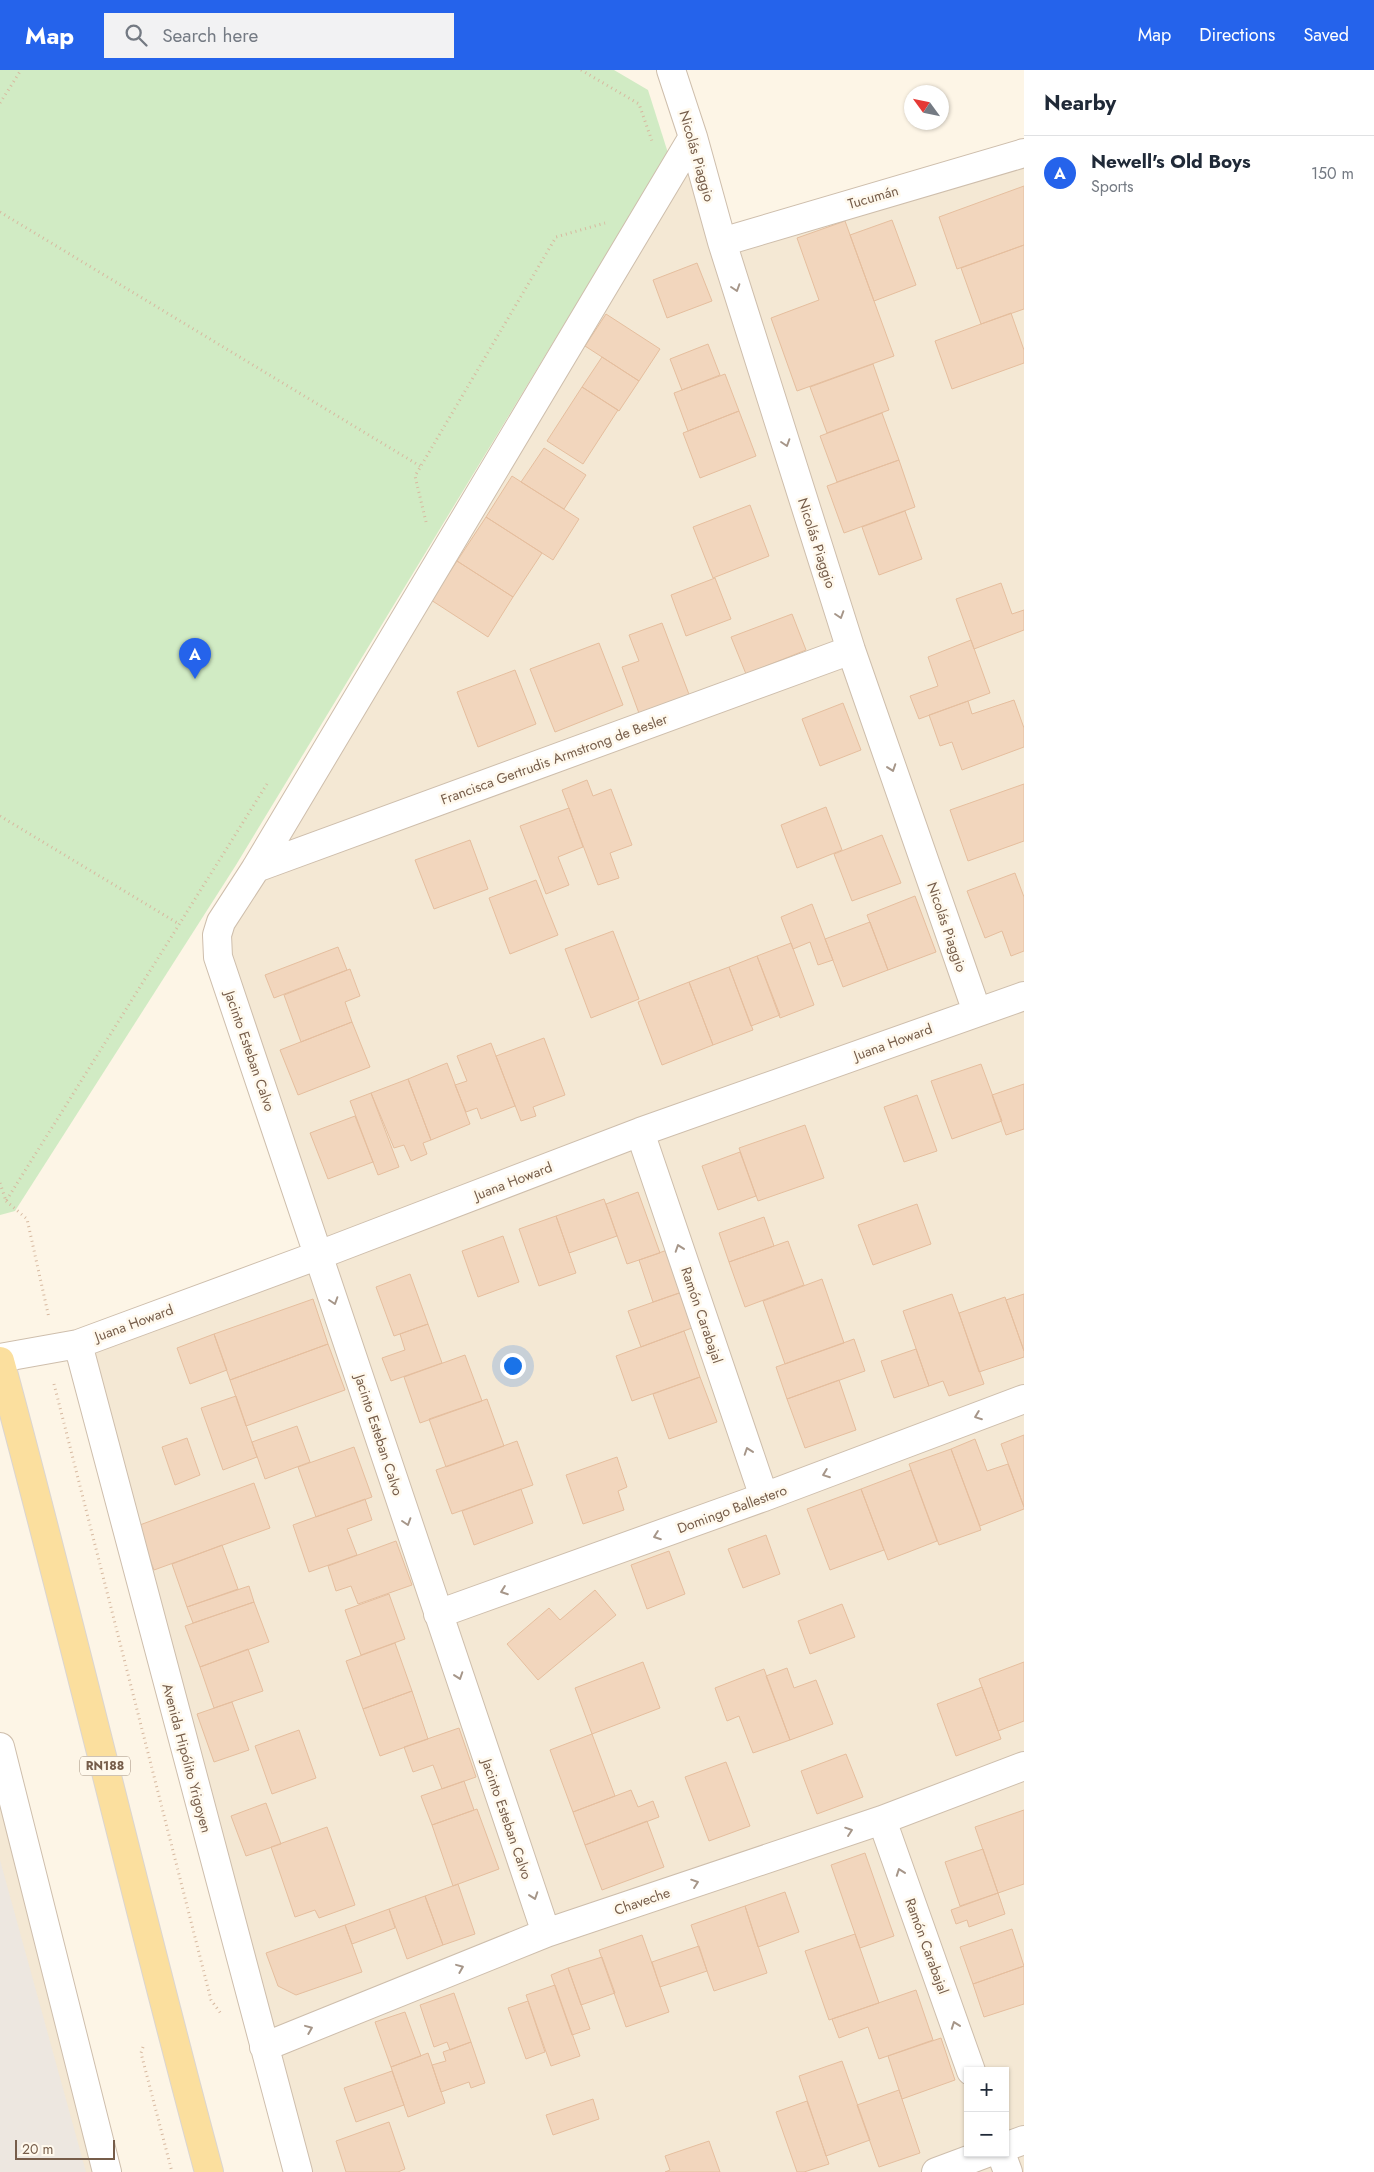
<!DOCTYPE html>
<html lang="en">
<head>
<meta charset="utf-8">
<style>
	:root { --surface:#fff; --page:#f2f2f3; --text:#1f2937; --muted:#747a83; --line:#e0e1e3; --accent:#2563eb }
	body { margin:0; font-family:Jost,sans-serif; background:var(--page); color:var(--text) }
	.controls { position:absolute; right:15px; bottom:15px; display:grid; overflow:hidden; border-radius:0px; box-shadow:0 1px 4px #0004 }
	.controls button { width:45px; height:45px; display:grid; place-items:center; padding:0; border:0; border-bottom:1px solid var(--line); background:var(--surface); color:var(--text); font:25px sans-serif }
	.compass { position:absolute; left:904px; top:15px; width:45px; height:45px; border-radius:50%; background:var(--surface); box-shadow:0 1px 4px #0004; rotate:303deg }
	.scale { position:absolute; left:15px; bottom:12px; width:100px; box-sizing:border-box; padding-left:5px; border:2px solid #765d4a; border-top:0; font-size:14px; line-height:18px; white-space:nowrap; color:#765d4a; -webkit-text-stroke:4px #fff9ed; paint-order:stroke }
	.you { position:absolute; left:512px; top:1295px; width:18px; height:18px; margin:-12px; border:4px solid #fff; border-radius:50%; background:#1a73e8; box-shadow:0 0 0 8px #1a73e833 }
	.badge { display:grid; place-items:center; width:32px; height:32px; border-radius:50%; background:var(--accent); color:#fff; font-size:16px; font-weight:700 }
	.pin { position:absolute; translate:-50% -41px; filter:drop-shadow(0 1px 2px #0008) }
	.pin::after { content:''; position:absolute; top:26px; width:18px; height:15px; background:inherit; clip-path:polygon(0 0,100% 0,50% 100%) }
	.list { margin:0; padding:0; list-style:none }
	h2 { display:flex; justify-content:space-between; align-items:center; height:65px; margin:0; padding:0 20px; font-size:21px }
	h2 small { font-size:16px; font-weight:400; color:var(--muted) }
	.list li { display:grid; grid-template-columns:32px 1fr auto; gap:15px; align-items:center; box-sizing:border-box; height:75px; padding:0 20px; border-top:1px solid var(--line) }
	.list b { display:block; font-size:19px; white-space:nowrap }
	.list p { margin:0; font-size:16px; white-space:nowrap; color:var(--muted) }
	.list em { font-size:16px; font-style:normal; color:var(--muted) }
	.icon { flex:none; width:28px; height:28px; fill:none; stroke:currentColor; stroke-width:2; stroke-linecap:round; stroke-linejoin:round }
	.map { position:relative; flex:none; width:1024px; height:2102px; overflow:hidden }
	header { display:flex; align-items:center; gap:30px; box-sizing:border-box; height:70px; padding:0 25px; background:var(--accent); color:#fff }
	header strong { font-size:24px }
	nav { display:flex; gap:28px; margin-inline-start:auto; font-size:18px }
	.search { width:350px; height:45px; background:var(--page); display:flex; align-items:center; gap:12px; box-sizing:border-box; padding:0 18px; border-radius:0px; color:var(--muted); font-size:19px }
	main { display:flex }
	aside { flex:1; background:var(--surface) }
	.map>svg:first-child { display:block }
	.residential { fill:#f4e8d4; fill-rule:evenodd }
	.industrial { fill:#ede7e0 }
	.green { fill:#d1ebc4 }
	.building { fill:#f2d6bd; stroke:#e5be9e }
	.lines { fill:none; stroke-linecap:round; stroke-linejoin:round }
	.street-casing { stroke:#cebeac; stroke-width:30 }
	.primary-casing { stroke:#dbd5d0; stroke-width:30 }
	.path { stroke:#d7b9a0; stroke-width:3; stroke-dasharray:1 4; stroke-linecap:butt }
	.street { stroke:#fff; stroke-width:28 }
	.primary { stroke:#fbdf9e; stroke-width:28 }
	.oneway { stroke:#a69689 }
	.labels { text-anchor:middle; dominant-baseline:central; stroke-width:5; stroke-linejoin:round; paint-order:stroke }
	.shield { fill:#fff9ed; stroke:#9f8c7b; stroke-width:1 }
	.shield-label { font-size:12px; font-weight:bold; fill:#765d4a }
	.street-label { font-size:14px; fill:#765d4a; stroke:#fff9ed }
</style>
</head>
<body>
<header>
<strong>Map</strong>
<div class="search"><svg class="icon" aria-label="search" viewBox="0 0 24 24"><circle cx="10" cy="10" r="6"/><path d="M15 15l6 6"/></svg>Search here</div>
<nav><a>Map</a><a>Directions</a><a>Saved</a></nav>
</header>
<main>
<div class="map">
<svg width="1024" height="2102" viewBox="0 0 1024 2102">
	<rect width="100%" height="100%" fill="#fdf5e6"/>
	<!-- residential -->
	<path class="residential" d="M 693,67 L 722,171 L 1024,83 L 1024,2102 L 298,2102 L 78,1274 L 319,1185 L 217,865 ZM 968,2001 L 1005,2001 L 1005,2083 L 968,2083 Z
		M 0,1677 L 107,2102 L 0,2102 Z"/>
	<!-- industrial -->
	<path class="industrial" d="M 0,1790 L 86,2102 L 0,2102 Z"/>
	<!-- green -->
	<path class="green" d="M 0,0 L 614,0 L 648,20 L 668,83 L 236,795 L 15,1141 L 0,1145 Z"/>
	<!-- building -->
	<path class="building" d="M 1024,116 L 1024,175 L 957,199 L 939,147 Z
		M 892,150 L 916,215 L 874,231 L 850,165 Z
		M 845,151 L 894,286 L 797,321 L 771,248 L 819,230 L 797,168 Z
		M 1024,175 L 1024,239 L 981,254 L 961,198 Z
		M 697,193 L 712,231 L 667,248 L 653,210 Z
		M 1011,243 L 1024,280 L 1024,293 L 952,319 L 935,271 Z
		M 606,244 L 660,279 L 639,311 L 585,276 Z
		M 708,274 L 720,305 L 682,320 L 670,289 Z
		M 602,287 L 639,311 L 619,341 L 582,317 Z
		M 873,294 L 889,340 L 827,363 L 810,317 Z
		M 725,304 L 739,341 L 688,361 L 674,323 Z
		M 582,317 L 618,340 L 583,394 L 547,371 Z
		M 739,341 L 756,386 L 700,408 L 683,363 Z
		M 882,343 L 899,390 L 837,412 L 820,366 Z
		M 544,378 L 586,405 L 564,439 L 521,412 Z
		M 899,390 L 915,437 L 844,463 L 827,416 Z
		M 512,406 L 579,449 L 553,490 L 486,447 Z
		M 750,435 L 769,486 L 713,508 L 693,457 Z
		M 905,441 L 922,489 L 879,505 L 862,457 Z
		M 486,447 L 542,483 L 513,527 L 457,491 Z
		M 457,491 L 513,527 L 488,567 L 431,530 Z
		M 715,508 L 731,549 L 686,566 L 671,525 Z
		M 1001,513 L 1012,544 L 1024,540 L 1024,560 L 974,579 L 956,529 Z
		M 792,544 L 806,580 L 746,604 L 731,567 Z
		M 662,553 L 690,627 L 640,646 L 622,597 L 639,591 L 629,565 Z
		M 971,570 L 990,623 L 919,649 L 910,626 L 938,616 L 928,587 Z
		M 599,573 L 623,635 L 555,662 L 530,599 Z
		M 515,600 L 536,654 L 478,677 L 457,622 Z
		M 1014,630 L 1024,658 L 1024,677 L 962,700 L 952,672 L 940,676 L 929,645 L 968,631 L 972,644 Z
		M 843,633 L 861,680 L 820,696 L 802,649 Z
		M 587,710 L 593,726 L 611,719 L 632,775 L 610,783 L 619,808 L 598,815 L 562,720 Z
		M 1024,714 L 1024,771 L 968,791 L 950,740 Z
		M 826,737 L 842,780 L 797,798 L 781,755 Z
		M 569,738 L 583,777 L 558,787 L 569,815 L 546,824 L 520,756 Z
		M 882,765 L 901,813 L 852,831 L 834,784 Z
		M 470,770 L 488,819 L 434,839 L 415,790 Z
		M 1015,803 L 1024,827 L 1024,881 L 1011,886 L 1002,861 L 985,868 L 967,821 Z
		M 536,810 L 558,865 L 510,884 L 489,828 Z
		M 915,826 L 936,882 L 888,900 L 867,845 Z
		M 812,834 L 833,890 L 818,895 L 810,872 L 793,879 L 781,847 Z
		M 870,852 L 888,900 L 843,917 L 825,869 Z
		M 613,861 L 639,929 L 591,948 L 565,879 Z
		M 791,873 L 814,935 L 780,948 L 757,886 Z
		M 338,877 L 347,900 L 274,928 L 265,905 Z
		M 757,886 L 780,945 L 751,956 L 729,897 Z
		M 729,897 L 753,960 L 713,975 L 689,912 Z
		M 350,899 L 360,926 L 345,932 L 352,952 L 301,972 L 284,925 Z
		M 689,912 L 713,975 L 662,995 L 638,932 Z
		M 352,952 L 370,997 L 298,1025 L 280,980 Z
		M 544,968 L 565,1025 L 533,1037 L 536,1046 L 521,1051 L 496,986 Z
		M 491,973 L 515,1036 L 481,1049 L 477,1038 L 466,1042 L 455,1015 L 467,1011 L 457,986 Z
		M 447,993 L 470,1054 L 431,1070 L 408,1009 Z
		M 981,994 L 1002,1051 L 952,1069 L 931,1011 Z
		M 408,1009 L 431,1070 L 423,1073 L 427,1084 L 411,1091 L 404,1075 L 394,1078 L 371,1023 Z
		M 1024,1014 L 1024,1059 L 1006,1065 L 992,1025 Z
		M 371,1023 L 399,1097 L 378,1105 L 350,1031 Z
		M 917,1025 L 937,1081 L 904,1092 L 884,1037 Z
		M 355,1046 L 373,1092 L 328,1109 L 310,1063 Z
		M 805,1055 L 824,1108 L 758,1131 L 739,1078 Z
		M 740,1082 L 756,1126 L 718,1140 L 702,1096 Z
		M 638,1122 L 660,1183 L 627,1194 L 606,1134 Z
		M 604,1129 L 617,1166 L 569,1183 L 556,1146 Z
		M 917,1134 L 931,1174 L 873,1195 L 858,1155 Z
		M 556,1146 L 576,1203 L 539,1216 L 519,1159 Z
		M 764,1147 L 774,1176 L 729,1192 L 719,1163 Z
		M 503,1166 L 519,1212 L 478,1227 L 462,1181 Z
		M 788,1171 L 804,1215 L 745,1237 L 729,1192 Z
		M 670,1179 L 685,1221 L 653,1232 L 639,1190 Z
		M 410,1204 L 428,1254 L 394,1266 L 376,1217 Z
		M 822,1209 L 844,1273 L 785,1294 L 763,1231 Z
		M 685,1221 L 700,1255 L 641,1277 L 628,1241 Z
		M 952,1224 L 984,1314 L 949,1326 L 943,1311 L 929,1316 L 903,1241 Z
		M 1024,1224 L 1024,1281 L 1006,1230 Z
		M 1005,1227 L 1024,1281 L 1024,1287 L 979,1302 L 959,1243 Z
		M 313,1229 L 328,1274 L 230,1310 L 214,1264 Z
		M 428,1254 L 442,1293 L 391,1311 L 382,1288 L 405,1280 L 400,1264 Z
		M 684,1261 L 700,1307 L 632,1331 L 616,1286 Z
		M 214,1264 L 227,1300 L 190,1314 L 177,1278 Z
		M 854,1269 L 865,1301 L 787,1329 L 776,1297 Z
		M 328,1274 L 345,1320 L 246,1356 L 230,1310 Z
		M 916,1279 L 929,1316 L 894,1328 L 881,1291 Z
		M 465,1285 L 482,1331 L 420,1353 L 404,1307 Z
		M 700,1307 L 717,1352 L 669,1369 L 653,1324 Z
		M 839,1310 L 856,1360 L 805,1378 L 787,1329 Z
		M 236,1326 L 257,1387 L 223,1400 L 201,1338 Z
		M 487,1329 L 504,1376 L 446,1397 L 429,1349 Z
		M 297,1356 L 310,1392 L 265,1409 L 252,1372 Z
		M 1024,1365 L 1024,1437 L 1001,1374 Z
		M 187,1368 L 200,1405 L 175,1415 L 162,1377 Z
		M 975,1369 L 987,1401 L 1008,1394 L 1024,1437 L 1024,1439 L 980,1456 L 951,1379 Z
		M 517,1371 L 533,1415 L 452,1444 L 436,1400 Z
		M 354,1377 L 372,1427 L 316,1447 L 298,1397 Z
		M 951,1379 L 981,1460 L 939,1475 L 909,1394 Z
		M 617,1387 L 627,1417 L 618,1421 L 624,1440 L 583,1454 L 566,1405 Z
		M 911,1400 L 937,1471 L 888,1490 L 861,1419 Z
		M 254,1413 L 270,1458 L 154,1500 L 137,1456 Z
		M 521,1419 L 533,1453 L 474,1475 L 462,1441 Z
		M 861,1419 L 884,1480 L 830,1500 L 807,1439 Z
		M 365,1429 L 372,1450 L 347,1459 L 357,1485 L 309,1502 L 293,1455 Z
		M 766,1465 L 780,1504 L 743,1518 L 728,1479 Z
		M 396,1471 L 412,1515 L 358,1534 L 351,1516 L 336,1521 L 328,1496 Z
		M 222,1475 L 238,1519 L 187,1537 L 172,1494 Z
		M 669,1481 L 685,1524 L 647,1539 L 631,1495 Z
		M 249,1516 L 254,1532 L 193,1553 L 187,1537 Z
		M 595,1520 L 616,1545 L 538,1610 L 507,1574 L 549,1538 L 560,1550 Z
		M 389,1524 L 405,1569 L 361,1585 L 345,1540 Z
		M 254,1532 L 269,1572 L 200,1597 L 185,1556 Z
		M 842,1534 L 855,1567 L 810,1584 L 798,1551 Z
		M 395,1573 L 412,1621 L 363,1639 L 346,1591 Z
		M 248,1579 L 263,1621 L 214,1638 L 200,1597 Z
		M 643,1592 L 660,1638 L 592,1664 L 575,1618 Z
		M 1024,1592 L 1024,1651 L 998,1661 L 979,1609 Z
		M 787,1598 L 794,1618 L 816,1610 L 833,1654 L 790,1670 L 766,1606 Z
		M 764,1599 L 790,1670 L 753,1683 L 739,1646 L 727,1651 L 715,1618 Z
		M 982,1617 L 1001,1669 L 956,1686 L 937,1634 Z
		M 412,1621 L 428,1669 L 380,1686 L 363,1639 Z
		M 232,1632 L 249,1680 L 214,1692 L 197,1644 Z
		M 459,1658 L 476,1707 L 442,1719 L 433,1695 L 413,1702 L 404,1677 Z
		M 299,1660 L 316,1708 L 272,1724 L 255,1676 Z
		M 592,1664 L 615,1726 L 573,1742 L 550,1680 Z
		M 846,1684 L 863,1727 L 817,1744 L 801,1701 Z
		M 726,1692 L 750,1756 L 709,1771 L 685,1707 Z
		M 464,1711 L 474,1740 L 432,1755 L 421,1726 Z
		M 631,1720 L 638,1737 L 653,1731 L 659,1747 L 585,1775 L 573,1742 Z
		M 266,1733 L 281,1774 L 246,1786 L 231,1746 Z
		M 477,1739 L 499,1799 L 453,1816 L 432,1755 Z
		M 1024,1740 L 1024,1814 L 998,1823 L 975,1757 Z
		M 647,1751 L 664,1797 L 602,1820 L 585,1775 Z
		M 327,1757 L 355,1835 L 319,1848 L 315,1840 L 295,1847 L 271,1777 Z
		M 983,1779 L 998,1823 L 960,1836 L 945,1792 Z
		M 865,1783 L 894,1866 L 860,1878 L 831,1795 Z
		M 458,1814 L 475,1864 L 443,1875 L 425,1826 Z
		M 785,1822 L 799,1862 L 758,1877 L 745,1836 Z
		M 998,1823 L 1005,1844 L 969,1857 L 967,1850 L 956,1854 L 951,1840 Z
		M 425,1826 L 443,1875 L 407,1889 L 389,1839 Z
		M 745,1836 L 767,1903 L 714,1921 L 691,1855 Z
		M 389,1839 L 395,1858 L 352,1874 L 345,1855 Z
		M 345,1855 L 362,1902 L 296,1925 L 278,1916 L 266,1883 Z
		M 1012,1859 L 1024,1896 L 973,1914 L 960,1877 Z
		M 855,1864 L 879,1933 L 829,1950 L 805,1881 Z
		M 642,1865 L 669,1942 L 626,1957 L 599,1880 Z
		M 699,1876 L 707,1901 L 660,1917 L 652,1892 Z
		M 602,1887 L 615,1923 L 581,1935 L 568,1898 Z
		M 1024,1896 L 1024,1934 L 984,1947 L 973,1914 Z
		M 568,1898 L 590,1959 L 572,1965 L 551,1905 Z
		M 555,1915 L 580,1986 L 551,1996 L 526,1925 Z
		M 916,1920 L 933,1970 L 879,1989 L 868,1957 L 839,1968 L 832,1949 Z
		M 454,1923 L 471,1972 L 450,1980 L 447,1972 L 434,1977 L 420,1935 Z
		M 528,1931 L 545,1982 L 526,1989 L 508,1938 Z
		M 405,1942 L 421,1986 L 391,1997 L 375,1952 Z
		M 941,1968 L 955,2010 L 902,2029 L 888,1986 Z
		M 471,1972 L 485,2013 L 471,2018 L 469,2012 L 441,2022 L 432,1995 L 446,1991 L 443,1982 Z
		M 428,1983 L 445,2033 L 408,2047 L 391,1997 Z
		M 842,1991 L 870,2070 L 826,2086 L 799,2006 Z
		M 392,2001 L 404,2035 L 356,2052 L 344,2018 Z
		M 899,2020 L 920,2083 L 879,2097 L 857,2035 Z
		M 593,2029 L 599,2049 L 553,2065 L 546,2045 Z
		M 807,2031 L 829,2094 L 804,2102 L 797,2102 L 776,2042 Z
		M 389,2052 L 405,2099 L 398,2102 L 346,2102 L 336,2071 Z
		M 709,2071 L 720,2102 L 665,2102 L 670,2100 L 665,2086 Z"/>
	<g class="lines">
		<!-- street casing -->
		<g class="street-casing">
			<path id="street" d="M 671,0 L 693,67 L 722,172 L 851,580 L 977,942
				M 722,172 L 1024,83
				M 256,798 L 851,580
				M 640,1062 L 764,1427
				M 78,1274 L 298,2102
				M 0,1288 L 78,1274 L 319,1185 L 640,1062 L 1024,926
				M 438,1544 L 764,1427 L 1024,1329
				M 0,1677 L 107,2102
				M 882,1750 L 971,2001
				M 546,1863 L 218,887 L 217,865 L 221,852 L 256,798 L 693,67
				M 264,1977 L 546,1863 L 882,1750 L 1024,1696
				M 1005,2077 L 1024,2070
				M 1001,2083 L 1008,2102
				M 936,2102 L 987,2083"/>
		</g>
		<!-- primary casing -->
		<g class="primary-casing">
			<path id="primary" d="M 0,1291 C 73,1560 136,1832 209,2102"/>
		</g>
		<!-- path -->
		<path class="path" d="M 581,0 L 639,34 L 653,74
			M 0,33 L 21,0
			M 0,142 L 420,396
			M 426,452 L 415,406 L 556,167 L 605,153
			M 0,746 L 179,854
			M 0,1113 L 6,1131 L 267,714
			M 6,1131 L 27,1149 L 49,1248
			M 54,1314 L 211,1930 L 222,1945
			M 143,1977 L 141,1983 L 172,2102"/>
		<!-- street -->
		<use href="#street" class="street"/>
		<!-- primary -->
		<use href="#primary" class="primary"/>
	</g>
	<!-- one-way arrows -->
	<defs><path id="oneway-chevron" d="M-2-3.5L2.5 0L-2 3.5" fill="none" stroke-width="1.6" stroke-linecap="round" stroke-linejoin="round" transform="scale(1.25)"/></defs>
	<g class="oneway">
		<use href="#oneway-chevron" transform="translate(736 218) rotate(72)"/>
		<use href="#oneway-chevron" transform="translate(786 373) rotate(72)"/>
		<use href="#oneway-chevron" transform="translate(840 545) rotate(72)"/>
		<use href="#oneway-chevron" transform="translate(892 698) rotate(71)"/>
		<use href="#oneway-chevron" transform="translate(679 1178) rotate(-109)"/>
		<use href="#oneway-chevron" transform="translate(334 1231) rotate(72)"/>
		<use href="#oneway-chevron" transform="translate(978 1346) rotate(159)"/>
		<use href="#oneway-chevron" transform="translate(748 1381) rotate(-109)"/>
		<use href="#oneway-chevron" transform="translate(826 1404) rotate(159)"/>
		<use href="#oneway-chevron" transform="translate(407 1452) rotate(72)"/>
		<use href="#oneway-chevron" transform="translate(657 1466) rotate(160)"/>
		<use href="#oneway-chevron" transform="translate(504 1521) rotate(160)"/>
		<use href="#oneway-chevron" transform="translate(459 1606) rotate(71)"/>
		<use href="#oneway-chevron" transform="translate(849 1761) rotate(-19)"/>
		<use href="#oneway-chevron" transform="translate(900 1802) rotate(-110)"/>
		<use href="#oneway-chevron" transform="translate(695 1813) rotate(-19)"/>
		<use href="#oneway-chevron" transform="translate(534 1826) rotate(71)"/>
		<use href="#oneway-chevron" transform="translate(460 1898) rotate(-22)"/>
		<use href="#oneway-chevron" transform="translate(955 1955) rotate(-110)"/>
		<use href="#oneway-chevron" transform="translate(309 1959) rotate(-22)"/>
	</g>
	<g class="labels">
		<!-- shield labels -->
		<rect class="shield" x="80" y="1686.5" width="50" height="19" rx="4"/>
		<g class="shield-label">
			<text x="105" y="1696">RN188</text>
		</g>
		<!-- street labels -->
		<g class="street-label">
			<text transform="translate(697 86) rotate(74)">Nicolás Piaggio</text>
			<text transform="translate(873 127) rotate(-16)">Tucumán</text>
			<text transform="translate(817 473) rotate(72)">Nicolás Piaggio</text>
			<text transform="translate(554 689) rotate(-20)">Francisca Gertrudis Armstrong de Besler</text>
			<text transform="translate(947 857) rotate(71)">Nicolás Piaggio</text>
			<text transform="translate(893 972) rotate(-20)">Juana Howard</text>
			<text transform="translate(250 981) rotate(71)">Jacinto Esteban Calvo</text>
			<text transform="translate(513 1111) rotate(-21)">Juana Howard</text>
			<text transform="translate(702 1245) rotate(71)">Ramón Carabajal</text>
			<text transform="translate(134 1253) rotate(-20)">Juana Howard</text>
			<text transform="translate(379 1365) rotate(72)">Jacinto Esteban Calvo</text>
			<text transform="translate(732 1439) rotate(-20)">Domingo Ballestero</text>
			<text transform="translate(187 1688) rotate(75)">Avenida Hipólito Yrigoyen</text>
			<text transform="translate(507 1749) rotate(71)">Jacinto Esteban Calvo</text>
			<text transform="translate(642 1831) rotate(-19)">Chaveche</text>
			<text transform="translate(927 1876) rotate(70)">Ramón Carabajal</text>
		</g>
	</g>
</svg>
<div class="controls">
<button>+</button>
<button>−</button>
</div>
<svg class="compass" viewBox="-18 -18 36 36"><path d="M0-13l5 13h-10z" fill="#e53935"/><path d="M0 13l5-13h-10z" fill="#747a83"/></svg>
<div class="scale">20 m</div>
<div class="you"></div>
<div class="pin badge" style="left:195px;top:609px">A</div>
</div>
<aside>
<h2>Nearby<small></small></h2>
<ul class="list">
<li><span class="badge">A</span><div><b>Newell's Old Boys</b><p>Sports</p></div><em>150 m</em></li>
</ul>
</aside>
</main>
</body>
</html>
